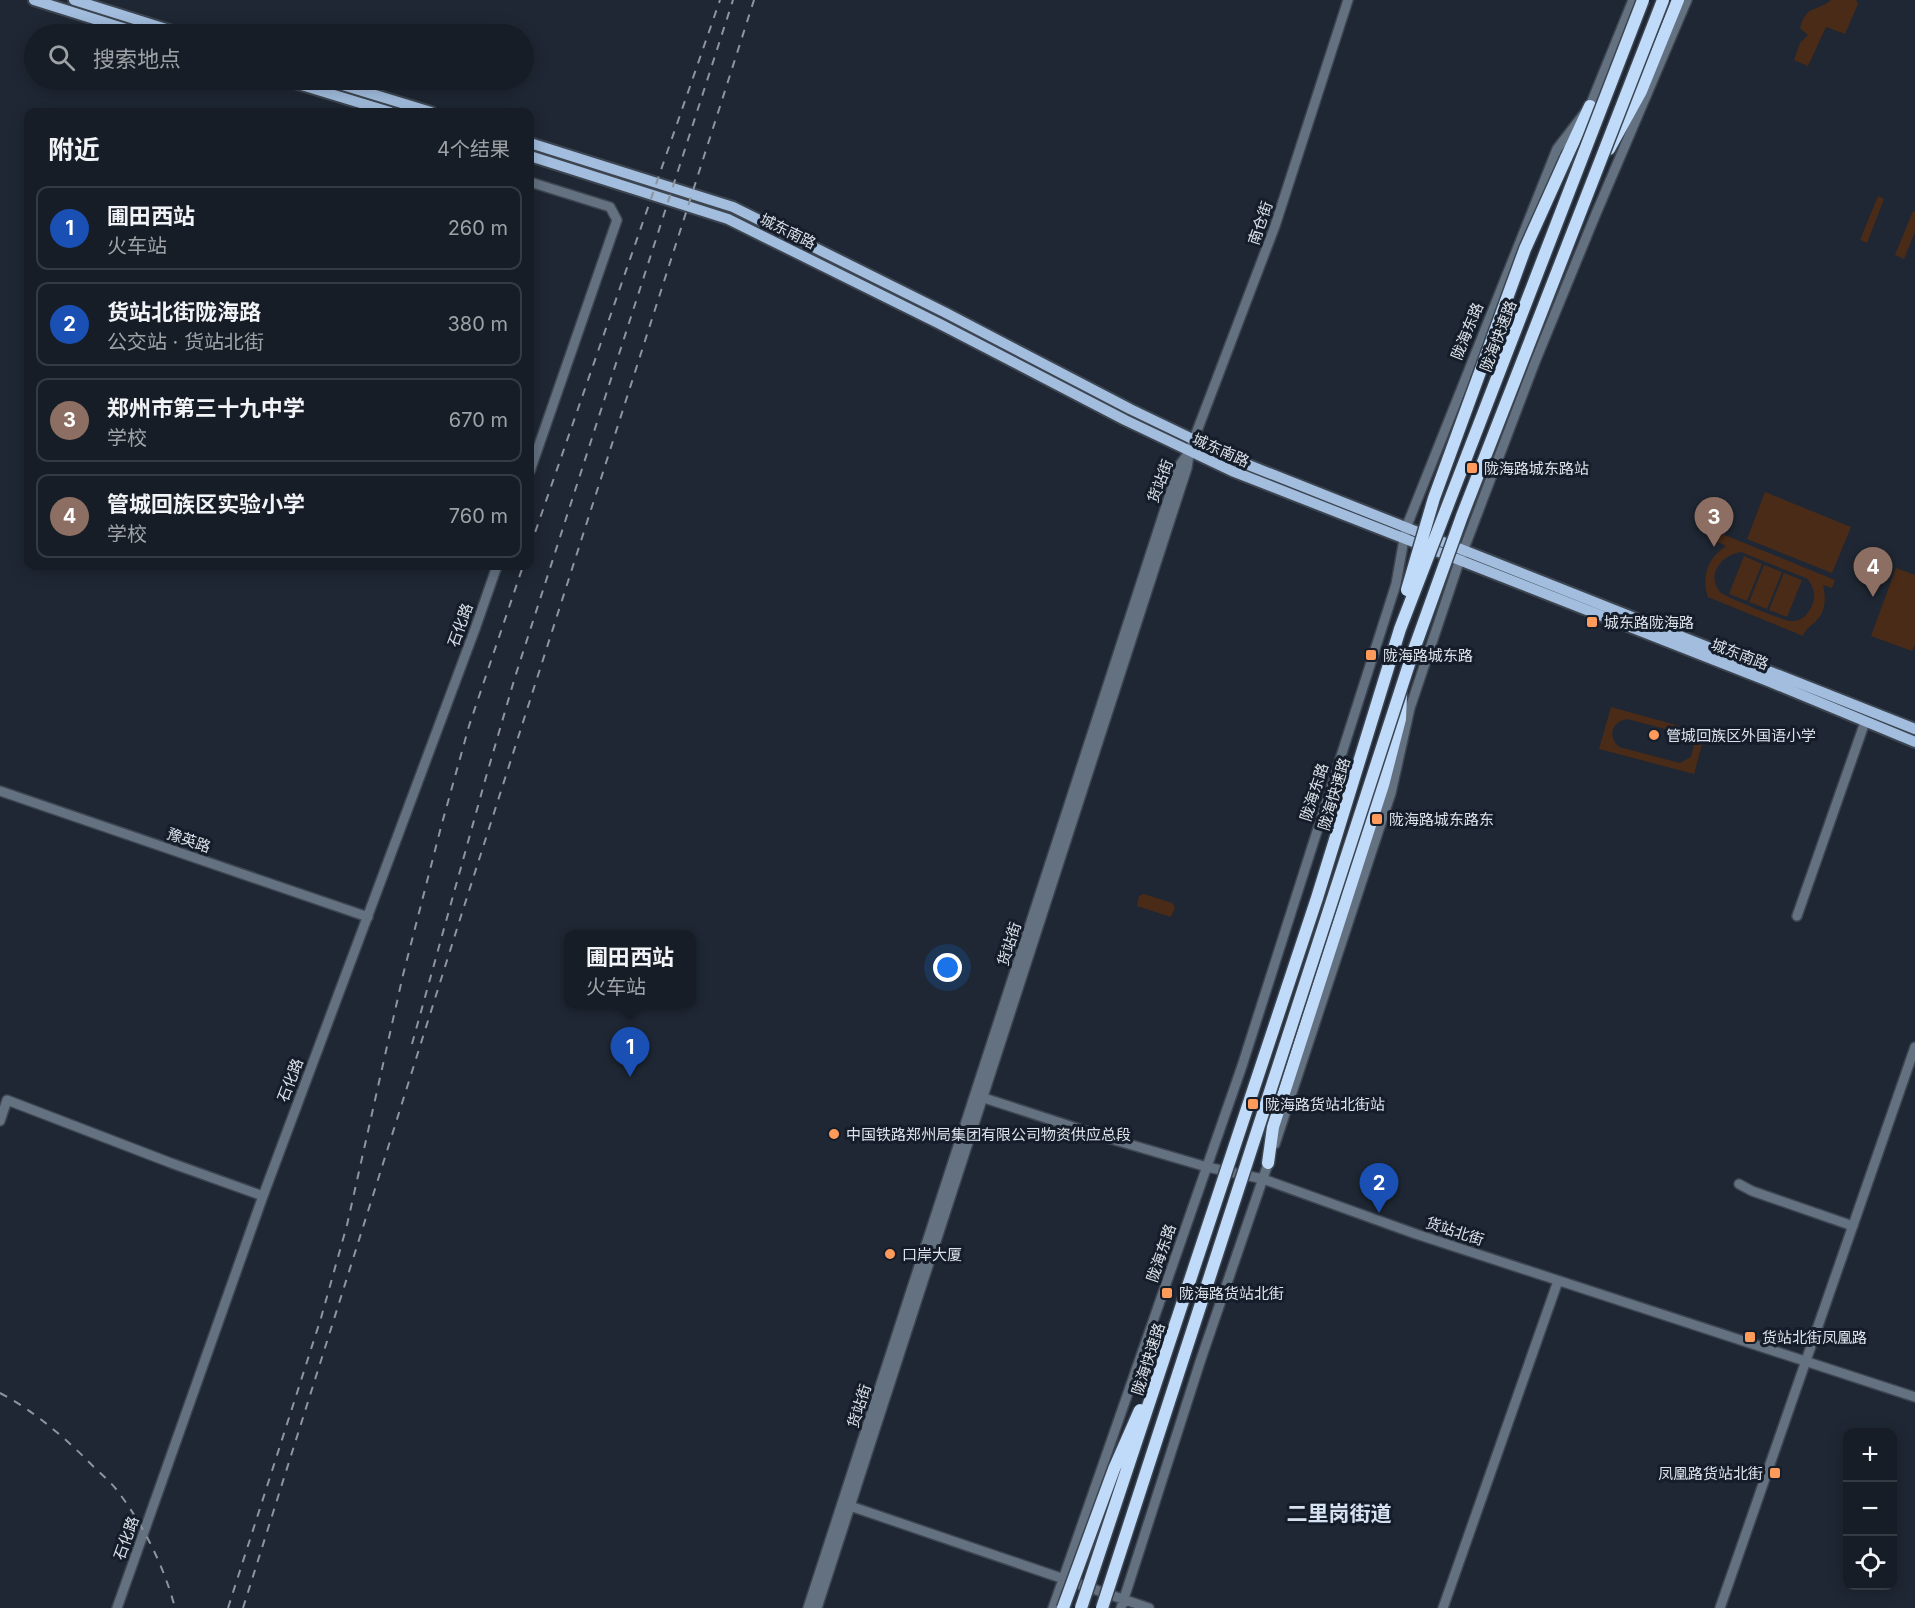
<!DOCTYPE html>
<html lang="zh">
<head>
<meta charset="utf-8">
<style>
	:root { --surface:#161d26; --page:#232a32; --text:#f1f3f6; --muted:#9ea2a7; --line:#353b43; --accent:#1a73e8 }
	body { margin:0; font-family:Inter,"Noto Sans SC",sans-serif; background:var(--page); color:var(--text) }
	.controls { position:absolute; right:18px; bottom:18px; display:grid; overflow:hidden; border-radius:12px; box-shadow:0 3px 15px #0003 }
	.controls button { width:54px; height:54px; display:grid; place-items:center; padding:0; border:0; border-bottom:2px solid var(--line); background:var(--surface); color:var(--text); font:30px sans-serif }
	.you { position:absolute; left:948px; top:968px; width:21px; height:21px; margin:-15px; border:4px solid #fff; border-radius:50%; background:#1a73e8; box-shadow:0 0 0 9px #1a73e833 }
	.badge { display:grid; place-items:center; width:39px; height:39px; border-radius:50%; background:var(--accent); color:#fff; font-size:20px; font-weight:700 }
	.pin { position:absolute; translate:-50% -50px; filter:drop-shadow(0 2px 3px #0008) }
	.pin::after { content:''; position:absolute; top:32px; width:21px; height:18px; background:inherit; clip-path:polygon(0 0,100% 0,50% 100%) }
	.popup { position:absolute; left:564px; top:930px; width:132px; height:78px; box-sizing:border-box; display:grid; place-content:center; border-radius:12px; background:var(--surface); filter:drop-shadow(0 2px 4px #0005); font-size:20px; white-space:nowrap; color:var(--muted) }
	.popup b { font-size:22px; color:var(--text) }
	.popup::after { content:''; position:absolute; left:50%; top:100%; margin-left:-12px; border:12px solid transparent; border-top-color:var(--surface) }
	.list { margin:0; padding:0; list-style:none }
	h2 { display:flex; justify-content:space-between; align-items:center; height:78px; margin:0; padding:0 24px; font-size:26px }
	h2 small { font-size:20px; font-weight:400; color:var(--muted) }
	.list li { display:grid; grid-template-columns:39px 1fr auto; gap:18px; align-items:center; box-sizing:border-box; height:84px; margin:0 12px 12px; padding:0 12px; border:2px solid var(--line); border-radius:12px }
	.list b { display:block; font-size:22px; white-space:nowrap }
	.list p { margin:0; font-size:20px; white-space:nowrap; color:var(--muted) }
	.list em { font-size:20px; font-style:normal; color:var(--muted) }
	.icon { flex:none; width:33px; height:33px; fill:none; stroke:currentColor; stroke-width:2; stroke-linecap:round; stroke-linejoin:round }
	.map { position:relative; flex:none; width:1915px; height:1608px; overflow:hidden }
	.search { position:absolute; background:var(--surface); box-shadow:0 3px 15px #0003; left:24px; top:24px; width:510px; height:66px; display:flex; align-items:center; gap:15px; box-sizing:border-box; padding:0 21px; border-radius:33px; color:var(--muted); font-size:22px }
	.panel { position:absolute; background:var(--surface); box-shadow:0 3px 15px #0003; left:24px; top:108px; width:510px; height:462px; border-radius:12px }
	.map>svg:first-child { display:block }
	.green { fill:#4a2b17; fill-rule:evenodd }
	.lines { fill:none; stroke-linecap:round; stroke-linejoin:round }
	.minor-casing { stroke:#3c4550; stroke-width:12 }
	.major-casing { stroke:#3c4550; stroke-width:14 }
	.highway-casing { stroke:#3c4550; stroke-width:15 }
	.minor { stroke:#647181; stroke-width:9 }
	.major { stroke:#a2bdde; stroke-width:10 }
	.highway { stroke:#c0dafa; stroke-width:12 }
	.rail { stroke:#8e959f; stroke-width:2; stroke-dasharray:8 8; stroke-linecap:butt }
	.highway-bridge-casing { stroke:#3c4550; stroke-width:15; stroke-linecap:butt }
	.highway-bridge { stroke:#c0dafa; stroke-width:12 }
	.poi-dot { fill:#ff9b5a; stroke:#141d29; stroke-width:2 }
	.labels { text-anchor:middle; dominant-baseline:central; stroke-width:6; stroke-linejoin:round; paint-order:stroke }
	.street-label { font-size:15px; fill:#dce2ea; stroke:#141d29 }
	.poi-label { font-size:15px; fill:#dce2ea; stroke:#141d29; text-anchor:start }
	.district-label { font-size:21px; font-weight:bold; fill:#d6e2f2; stroke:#141d29 }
</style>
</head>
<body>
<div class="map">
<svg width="1915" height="1608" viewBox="0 0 1915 1608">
	<rect width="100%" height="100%" fill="#1e2733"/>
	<!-- green -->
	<path class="green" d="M 1831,0 L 1856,0 L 1858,4 L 1845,34 L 1826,27 L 1808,66 L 1794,60 L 1800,43 L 1808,35 L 1800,28 C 1807,4 1815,13 1831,0 Z
		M 1878,196 L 1884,199 L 1867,243 L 1860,240 Z
		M 1913,211 L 1915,212 L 1915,232 L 1904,259 L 1895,255 Z
		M 1765,492 L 1851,527 L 1832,573 L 1747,539 Z
		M 1715,531 L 1835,580 L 1832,588 L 1823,585 C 1826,598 1826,611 1816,621 C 1810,627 1806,628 1803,636 L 1708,597 C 1701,576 1708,558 1726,546 L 1711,539 ZM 1741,552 L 1808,579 C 1813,588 1817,595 1812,605 C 1809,614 1801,622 1791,621 C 1783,621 1729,598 1721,593 C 1705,576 1721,555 1741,552 Z
		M 1744,556 L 1762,564 L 1747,601 L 1729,594 Z
		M 1764,565 L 1782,572 L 1767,609 L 1749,602 Z
		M 1896,568 L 1915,575 L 1915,644 L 1912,651 L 1871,636 Z
		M 1784,573 L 1802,580 L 1787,617 L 1769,610 Z
		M 1611,707 L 1705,733 L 1694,774 L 1599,749 ZM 1627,719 L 1688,735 L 1694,745 L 1691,757 L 1680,763 L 1619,747 C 1607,736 1612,722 1627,719 Z
		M 1144,894 L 1172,903 L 1175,907 L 1171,917 L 1137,906 L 1139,896 Z"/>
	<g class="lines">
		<!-- minor casing -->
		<g class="minor-casing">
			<path id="minor" d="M 530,182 L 610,207 L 617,220 L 530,471
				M 0,791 L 368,917
				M 1797,916 L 1865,722
				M 984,1098 L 1101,1136 L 1207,1167 L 1263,1179 L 1416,1234 L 1915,1397
				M 0,1121 L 7,1100 L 171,1163 L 263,1196
				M 1275,1144 L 1391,793 L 1410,708 L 1459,562 L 1535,362 L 1595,216 L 1687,0
				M 1739,1184 L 1752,1191 L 1853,1226
				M 850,1506 L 1149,1608
				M 117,1608 L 263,1196 L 475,629 L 497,566
				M 808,1608 L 1179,466 L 1189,452 L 1275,226 L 1348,0
				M 817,1608 L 1187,468 L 1189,455
				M 1053,1608 L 1242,1066 L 1396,584 L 1406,528 L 1557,149 L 1590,106 L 1633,0
				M 1121,1608 L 1201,1359 L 1270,1158
				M 1443,1608 L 1558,1281
				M 1720,1608 L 1915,1047"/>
		</g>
		<!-- major casing -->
		<g class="major-casing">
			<path id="major" d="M 34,0 L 142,34
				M 74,0 L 182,34
				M 285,80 L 390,112
				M 326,80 L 431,112
				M 530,143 L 733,207 L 946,313 L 1130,409 L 1236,460 L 1915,729
				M 530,156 L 728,219 L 940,324 L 1125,420 L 1232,471 L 1768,681 L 1915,742"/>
		</g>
		<!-- highway casing -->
		<g class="highway-casing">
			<path id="highway" d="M 1609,149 L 1641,91 L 1678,0
				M 1566,158 L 1590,106
				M 1268,1163 L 1273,1127 L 1383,785 L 1400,719 L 1401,695"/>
		</g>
		<!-- minor -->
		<use href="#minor" class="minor"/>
		<!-- major -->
		<use href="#major" class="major"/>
		<!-- highway -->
		<use href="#highway" class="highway"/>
		<!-- rail -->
		<path class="rail" d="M 530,547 L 720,0
			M 412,1044 L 486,777 L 515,677 L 733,0
			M 0,1393 C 32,1410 58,1432 84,1457 C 94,1468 107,1478 116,1489 C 143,1524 164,1566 175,1608
			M 228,1608 L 321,1318 L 347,1225 L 403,975 L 441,827 L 469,726 L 523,566
			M 243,1608 L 461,916 L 754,0"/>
		<!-- highway-bridge casing -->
		<g class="highway-bridge-casing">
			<path id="highway-bridge" d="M 1407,590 L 1434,498 L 1525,249 L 1566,158
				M 1063,1608 L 1114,1469 L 1140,1410
				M 1081,1608 L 1317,898 L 1400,629 L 1643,0
				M 1102,1608 L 1412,655 L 1462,516 L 1663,0"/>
		</g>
		<!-- highway-bridge -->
		<use href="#highway-bridge" class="highway-bridge"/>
	</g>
	<!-- markers -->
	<g class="poi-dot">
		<rect x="1466" y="462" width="12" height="12" rx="3"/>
		<rect x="1586" y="616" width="12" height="12" rx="3"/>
		<rect x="1365" y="649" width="12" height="12" rx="3"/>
		<circle cx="1654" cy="735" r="6"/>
		<rect x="1371" y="813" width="12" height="12" rx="3"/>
		<rect x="1247" y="1098" width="12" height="12" rx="3"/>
		<circle cx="834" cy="1134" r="6"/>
		<circle cx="890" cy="1254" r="6"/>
		<rect x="1161" y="1287" width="12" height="12" rx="3"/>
		<rect x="1744" y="1331" width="12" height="12" rx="3"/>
		<rect x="1769" y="1467" width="12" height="12" rx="3"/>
	</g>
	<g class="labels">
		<!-- street labels -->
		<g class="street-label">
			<text transform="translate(1260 223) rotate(-71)">南仓街</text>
			<text transform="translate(788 231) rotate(26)">城东南路</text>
			<text transform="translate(1467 331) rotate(-68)">陇海东路</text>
			<text transform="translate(1498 336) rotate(-69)">陇海快速路</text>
			<text transform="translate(1221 450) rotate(24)">城东南路</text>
			<text transform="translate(1160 481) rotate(-69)">货站街</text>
			<text transform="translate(460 625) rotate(-70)">石化路</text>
			<text transform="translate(1740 654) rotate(21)">城东南路</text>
			<text transform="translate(1314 792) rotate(-72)">陇海东路</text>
			<text transform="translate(1334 794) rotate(-73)">陇海快速路</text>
			<text transform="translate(189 840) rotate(19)">豫英路</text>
			<text transform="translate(1009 944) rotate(-72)">货站街</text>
			<text transform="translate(290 1080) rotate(-69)">石化路</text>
			<text transform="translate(1455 1231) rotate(18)">货站北街</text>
			<text transform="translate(1161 1253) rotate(-71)">陇海东路</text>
			<text transform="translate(1148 1359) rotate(-72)">陇海快速路</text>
			<text transform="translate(859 1406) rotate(-72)">货站街</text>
			<text transform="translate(126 1538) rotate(-70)">石化路</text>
		</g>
		<!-- poi labels -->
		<g class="poi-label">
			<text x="1484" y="468">陇海路城东路站</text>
			<text x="1604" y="622">城东路陇海路</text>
			<text x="1383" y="655">陇海路城东路</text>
			<text x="1666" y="735">管城回族区外国语小学</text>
			<text x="1389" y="819">陇海路城东路东</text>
			<text x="1265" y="1104">陇海路货站北街站</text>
			<text x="846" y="1134">中国铁路郑州局集团有限公司物资供应总段</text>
			<text x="902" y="1254">口岸大厦</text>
			<text x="1179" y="1293">陇海路货站北街</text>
			<text x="1762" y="1337">货站北街凤凰路</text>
			<text x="1763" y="1473" text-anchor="end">凤凰路货站北街</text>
		</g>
		<!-- district labels -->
		<g class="district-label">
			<text x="1339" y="1513">二里岗街道</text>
		</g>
	</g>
</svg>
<div class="controls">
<button>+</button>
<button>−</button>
<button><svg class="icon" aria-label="locate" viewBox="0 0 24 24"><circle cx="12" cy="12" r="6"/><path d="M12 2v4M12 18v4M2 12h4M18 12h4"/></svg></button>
</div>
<div class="you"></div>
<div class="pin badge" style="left:630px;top:1077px;background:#1a4fb4">1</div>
<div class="popup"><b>圃田西站</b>火车站</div>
<div class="pin badge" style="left:1379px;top:1213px;background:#1a4fb4">2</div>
<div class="pin badge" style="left:1714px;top:547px;background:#8d6e63">3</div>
<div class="pin badge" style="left:1873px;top:597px;background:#8d6e63">4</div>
<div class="search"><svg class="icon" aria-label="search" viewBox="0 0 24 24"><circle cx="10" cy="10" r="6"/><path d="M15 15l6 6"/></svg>搜索地点</div>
<section class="panel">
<h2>附近<small>4个结果</small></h2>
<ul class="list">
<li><span class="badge" style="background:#1a4fb4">1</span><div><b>圃田西站</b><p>火车站</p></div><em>260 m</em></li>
<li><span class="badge" style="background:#1a4fb4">2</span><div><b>货站北街陇海路</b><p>公交站 · 货站北街</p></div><em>380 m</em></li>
<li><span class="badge" style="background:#8d6e63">3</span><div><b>郑州市第三十九中学</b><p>学校</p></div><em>670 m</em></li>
<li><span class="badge" style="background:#8d6e63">4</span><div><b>管城回族区实验小学</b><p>学校</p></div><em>760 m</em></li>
</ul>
</section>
</div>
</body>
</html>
